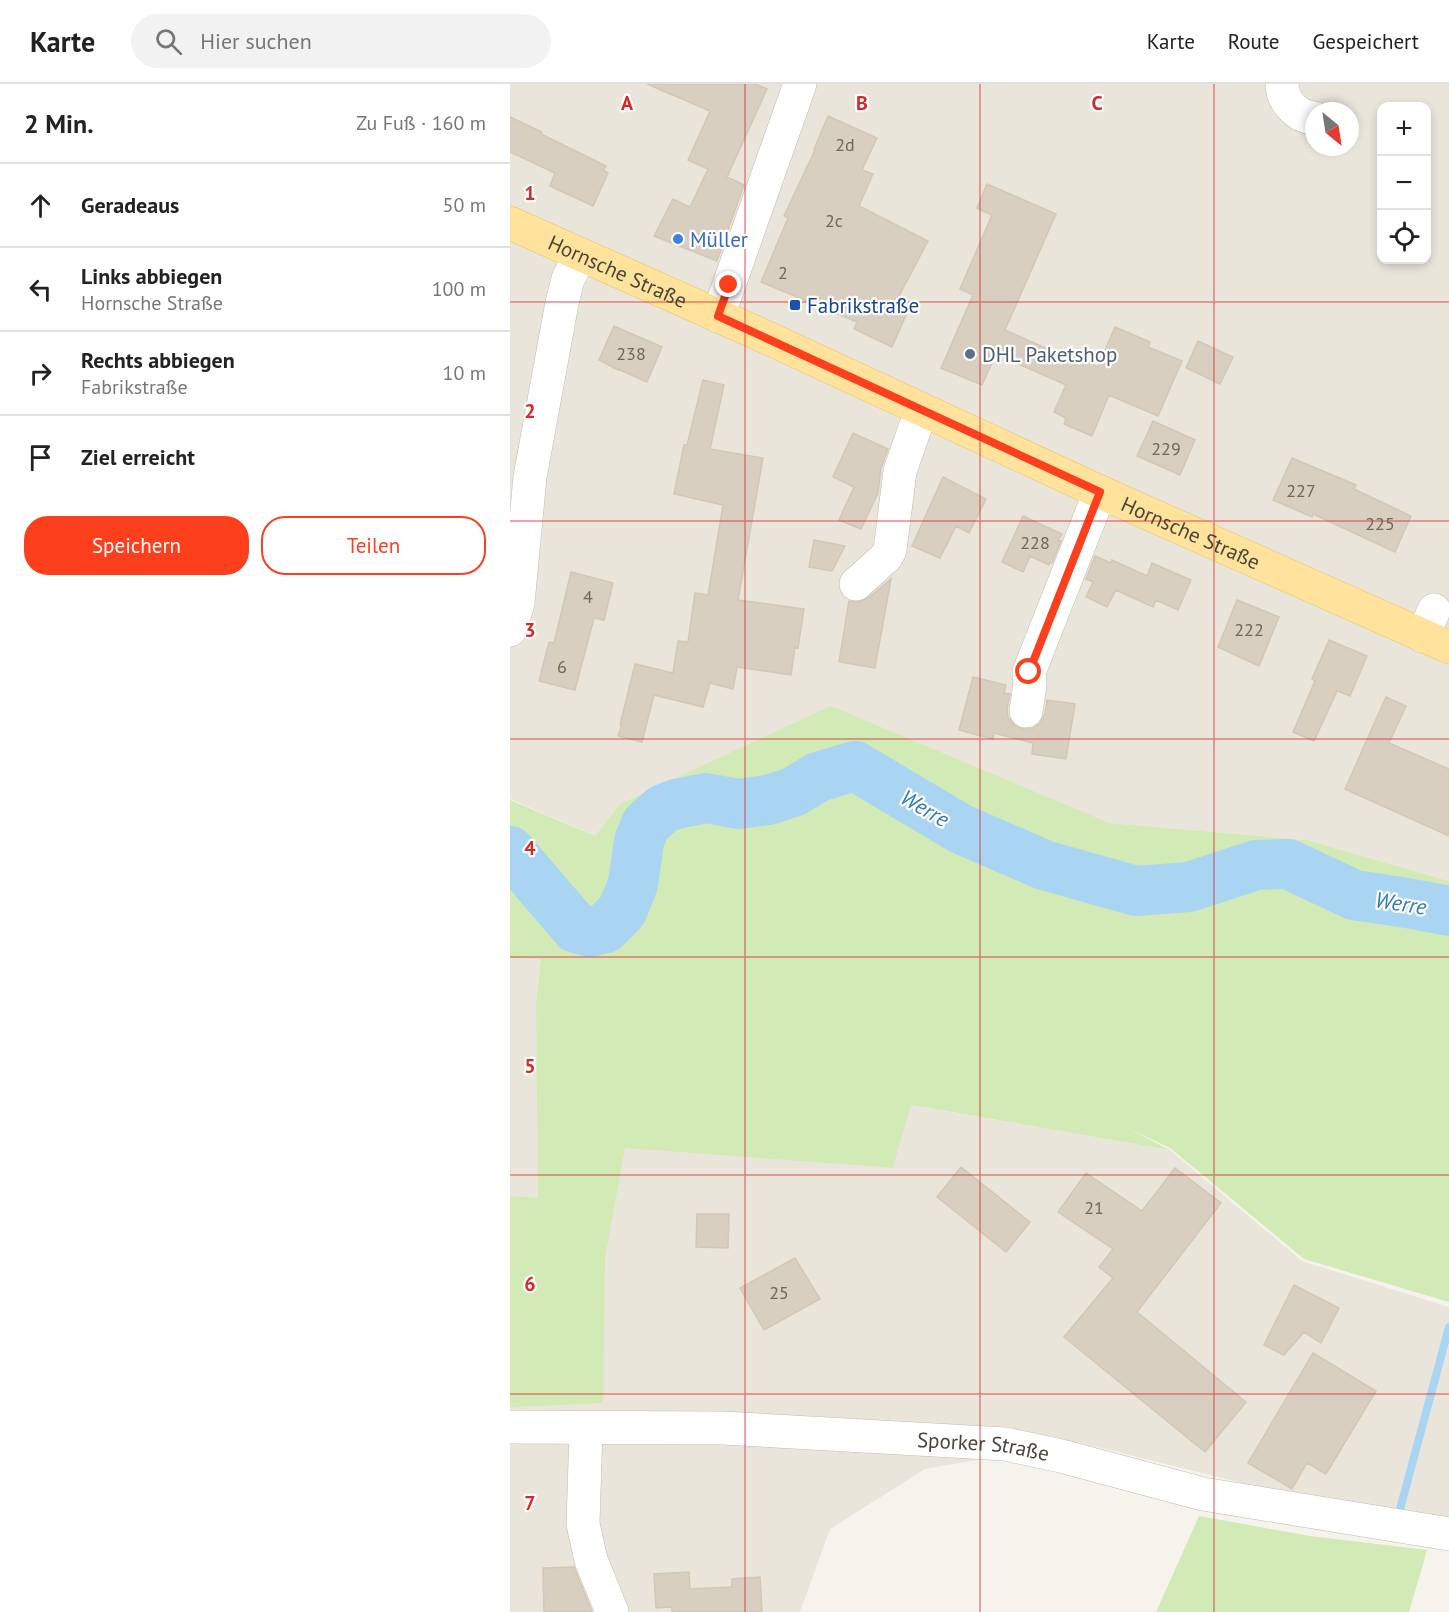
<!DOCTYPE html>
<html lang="de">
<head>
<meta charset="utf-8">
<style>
	:root { --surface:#fff; --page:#f2f2f2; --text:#222; --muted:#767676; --line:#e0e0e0; --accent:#fc3f1d }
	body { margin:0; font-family:"PT Sans",sans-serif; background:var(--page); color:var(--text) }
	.controls { position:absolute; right:18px; top:18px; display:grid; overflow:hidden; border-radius:12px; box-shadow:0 3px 9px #0003 }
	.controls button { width:54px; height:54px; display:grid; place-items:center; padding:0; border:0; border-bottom:2px solid var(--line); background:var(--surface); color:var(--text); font:30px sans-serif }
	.compass { position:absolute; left:795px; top:18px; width:54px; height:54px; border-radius:50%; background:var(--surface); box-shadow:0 3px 9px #0003; rotate:150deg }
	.stop { position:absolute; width:18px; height:18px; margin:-14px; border:4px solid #fc3f1d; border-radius:50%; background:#fff }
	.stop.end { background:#fc3f1d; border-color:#fff; box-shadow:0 2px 6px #0008 }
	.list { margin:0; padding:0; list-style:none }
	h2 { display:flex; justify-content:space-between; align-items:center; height:78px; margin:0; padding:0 24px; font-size:26px }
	h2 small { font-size:20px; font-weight:400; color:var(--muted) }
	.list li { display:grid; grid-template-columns:39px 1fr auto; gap:18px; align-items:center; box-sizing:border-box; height:84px; padding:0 24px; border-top:2px solid var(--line) }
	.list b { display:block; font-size:22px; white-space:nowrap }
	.list p { margin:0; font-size:20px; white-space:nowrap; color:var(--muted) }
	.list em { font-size:20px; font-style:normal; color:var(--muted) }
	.actions { display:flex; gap:12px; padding:18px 24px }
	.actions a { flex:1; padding:14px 0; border:2px solid var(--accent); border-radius:24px; text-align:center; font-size:21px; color:var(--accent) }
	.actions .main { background:var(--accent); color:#fff }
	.icon { flex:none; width:33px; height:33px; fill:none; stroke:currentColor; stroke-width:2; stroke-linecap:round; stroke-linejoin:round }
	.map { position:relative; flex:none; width:939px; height:1528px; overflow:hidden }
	header { display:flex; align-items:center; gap:36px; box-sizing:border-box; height:84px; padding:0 30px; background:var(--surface); border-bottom:2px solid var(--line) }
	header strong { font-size:28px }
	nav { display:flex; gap:33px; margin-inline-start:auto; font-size:21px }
	.search { width:420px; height:54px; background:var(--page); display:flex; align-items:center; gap:15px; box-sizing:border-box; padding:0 21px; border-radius:33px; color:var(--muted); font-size:22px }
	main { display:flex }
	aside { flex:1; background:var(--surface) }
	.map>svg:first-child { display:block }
	.residential { fill:#eae5da; fill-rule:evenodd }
	.green { fill:#d2eab5 }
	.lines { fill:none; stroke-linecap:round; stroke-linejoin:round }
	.stream { stroke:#a9d4f2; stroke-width:8 }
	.river { stroke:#a9d4f2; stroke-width:50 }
	.building { fill:#d8cfc1; stroke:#d3c7b4; stroke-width:1.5 }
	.minor-casing { stroke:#c2bbae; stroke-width:34 }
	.major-casing { stroke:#e6c16a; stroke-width:34 }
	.minor { stroke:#fff; stroke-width:33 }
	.major { stroke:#ffe39c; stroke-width:33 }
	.route { stroke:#fc3f1d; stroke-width:8 }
	.grid { fill:none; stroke:#d62828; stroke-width:1.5; stroke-opacity:0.55 }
	.shop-dot { fill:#3f7fe0; stroke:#fff; stroke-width:2 }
	.transit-dot { fill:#1a4fb4; stroke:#fff; stroke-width:2 }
	.service-dot { fill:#5c6f8a; stroke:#fff; stroke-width:2 }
	.labels { text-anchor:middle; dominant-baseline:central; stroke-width:4.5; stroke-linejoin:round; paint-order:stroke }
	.number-label { font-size:18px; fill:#6e675b }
	.shop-label { font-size:21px; fill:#366cbe; stroke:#fff; text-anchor:start }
	.street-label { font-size:21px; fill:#4b4439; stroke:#fff }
	.transit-label { font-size:21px; fill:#164399; stroke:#fff; text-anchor:start }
	.service-label { font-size:21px; fill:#4e5e75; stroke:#fff; text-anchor:start }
	.water-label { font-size:22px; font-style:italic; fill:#2e7ab2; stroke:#fff }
	.grid-label { font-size:20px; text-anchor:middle; font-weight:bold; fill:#d62828; stroke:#fff; stroke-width:4.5; stroke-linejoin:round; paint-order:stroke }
</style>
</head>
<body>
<header>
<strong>Karte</strong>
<div class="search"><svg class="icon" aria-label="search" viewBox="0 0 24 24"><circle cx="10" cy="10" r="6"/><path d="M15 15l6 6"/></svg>Hier suchen</div>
<nav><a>Karte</a><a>Route</a><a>Gespeichert</a></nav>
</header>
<main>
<aside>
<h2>2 Min.<small>Zu Fuß · 160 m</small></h2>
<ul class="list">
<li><svg class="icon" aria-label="ahead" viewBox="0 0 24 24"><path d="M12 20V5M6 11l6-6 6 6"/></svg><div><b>Geradeaus</b></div><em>50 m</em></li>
<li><svg class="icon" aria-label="left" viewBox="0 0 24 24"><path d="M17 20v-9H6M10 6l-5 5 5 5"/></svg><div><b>Links abbiegen</b><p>Hornsche Straße</p></div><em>100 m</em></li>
<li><svg class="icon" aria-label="right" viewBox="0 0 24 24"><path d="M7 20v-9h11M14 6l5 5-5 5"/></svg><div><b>Rechts abbiegen</b><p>Fabrikstraße</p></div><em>10 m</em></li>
<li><svg class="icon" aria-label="arrive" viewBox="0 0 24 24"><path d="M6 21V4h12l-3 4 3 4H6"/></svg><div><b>Ziel erreicht</b></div></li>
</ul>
<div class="actions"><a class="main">Speichern</a><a>Teilen</a></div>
</aside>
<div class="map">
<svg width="939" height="1528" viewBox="0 0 939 1528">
	<rect width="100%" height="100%" fill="#f6f3ec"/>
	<!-- residential -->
	<path class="residential" d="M 0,0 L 939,0 L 939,797 L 797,756 L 599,739 L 136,774 L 0,715 ZM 872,22 L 916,22 L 916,176 L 872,176 ZM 804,27 L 840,27 L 840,63 L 804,63 Z
		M 0,874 L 31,874 L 26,918 L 29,1114 L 115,1063 L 383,1084 L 400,1021 L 660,1066 L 792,1177 L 939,1223 L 939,1442 L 865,1432 L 567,1358 L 415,1385 L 320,1445 L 290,1528 L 0,1528 Z"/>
	<!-- green -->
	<path class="green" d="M 321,622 L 599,739 L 797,756 L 939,797 L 939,1218 L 794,1175 L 660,1064 L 617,1044 L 660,1066 L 401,1021 L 383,1084 L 115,1064 L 95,1174 L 93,1319 L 0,1323 L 0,1112 L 28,1114 L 26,918 L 31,875 L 0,874 L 0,716 L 85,752 L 110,720 Z
		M 689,1432 L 800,1452 L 917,1466 L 899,1528 L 646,1528 Z"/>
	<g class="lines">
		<!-- stream -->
		<path class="stream" d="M 890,1425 L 939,1243"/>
		<!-- river -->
		<path class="river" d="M 0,767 L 66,844 L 80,848 L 95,844 L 112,827 L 123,800 L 129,757 L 136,740 L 153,725 L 166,720 L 196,714 L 228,720 L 258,716 L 283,708 L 308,693 L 345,682 L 451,745 L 534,781 L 626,807 L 679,803 L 746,781 L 778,780 L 844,811 L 897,819 L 939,827"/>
	</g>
	<!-- building -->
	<path class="building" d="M 137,0 L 245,0 L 257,5 L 217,93 L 234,101 L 207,177 L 144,152 L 163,115 L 180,123 L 198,85 L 178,76 L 200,27 Z
		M 318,32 L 367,54 L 352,86 L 363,90 L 349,122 L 418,157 L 388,214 L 401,220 L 382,263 L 344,245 L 347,238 L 251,198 L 278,134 L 274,132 L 305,66 L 304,65 Z
		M 0,33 L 32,48 L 31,50 L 96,82 L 93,86 L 98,89 L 83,122 L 40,102 L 45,89 L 0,68 Z
		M 477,100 L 546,130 L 495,246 L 558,274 L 560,271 L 588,283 L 605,243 L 640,258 L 638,263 L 672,277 L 648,332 L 599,311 L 582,352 L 554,340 L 556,334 L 544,328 L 556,301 L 486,270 L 472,301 L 431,284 L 463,211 L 450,205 L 482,131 L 467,124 Z
		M 104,242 L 152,263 L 137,298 L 108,285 L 108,286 L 89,276 Z
		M 688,257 L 723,273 L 710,300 L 676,284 Z
		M 193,296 L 214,301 L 200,365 L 253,374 L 228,516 L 294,525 L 288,564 L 285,563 L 281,591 L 227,583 L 223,605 L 200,599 L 193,623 L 144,611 L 132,658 L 108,652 L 112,641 L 110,641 L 125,580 L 163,589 L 168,557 L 178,558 L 185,509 L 198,511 L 213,421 L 164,410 L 174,361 L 177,361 Z
		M 643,337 L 685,356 L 670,391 L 627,372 Z
		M 343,349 L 378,365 L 371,384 L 368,409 L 351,445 L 329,436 L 344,403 L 323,393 Z
		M 782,374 L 846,401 L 844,405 L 901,432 L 885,468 L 803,430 L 802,433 L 763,416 Z
		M 433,393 L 476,415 L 459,449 L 446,442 L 430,474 L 402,462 Z
		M 513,432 L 552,450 L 548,456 L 551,457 L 542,479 L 540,478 L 539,481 L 520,472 L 513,488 L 492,478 Z
		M 304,456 L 335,462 L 322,487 L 299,483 Z
		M 585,472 L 601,479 L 602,476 L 637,492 L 642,479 L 681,496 L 668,526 L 646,516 L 643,523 L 606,506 L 597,523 L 576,513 L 583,498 L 576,495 Z
		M 61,488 L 103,499 L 94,536 L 84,534 L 65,606 L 29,597 L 39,558 L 44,559 Z
		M 381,495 L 365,584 L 329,578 L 339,517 L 349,518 L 358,514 Z
		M 727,516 L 769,533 L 749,582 L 708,563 Z
		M 819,556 L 857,572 L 840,612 L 827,607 L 804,657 L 783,648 L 805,597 L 802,595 Z
		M 463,593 L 496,601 L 494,609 L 500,610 L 497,624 L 498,633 L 504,641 L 513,645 L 522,645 L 530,639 L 535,630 L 537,616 L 565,620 L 556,675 L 522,670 L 523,659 L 484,649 L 483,655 L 449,646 Z
		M 876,613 L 896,622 L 879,659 L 939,685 L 939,752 L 835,705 Z
		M 451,1083 L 520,1138 L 496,1168 L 427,1113 Z
		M 665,1084 L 711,1119 L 627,1228 L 736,1318 L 695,1368 L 554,1253 L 603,1194 L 589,1183 L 603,1165 L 548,1128 L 576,1089 L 632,1127 Z
		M 187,1130 L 219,1130 L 218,1164 L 186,1163 Z
		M 285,1174 L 310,1215 L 254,1246 L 230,1204 Z
		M 784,1201 L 829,1224 L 811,1259 L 794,1248 L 774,1271 L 754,1261 Z
		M 803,1269 L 866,1307 L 816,1390 L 797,1379 L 782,1405 L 738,1379 Z
		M 64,1483 L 82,1528 L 34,1528 L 33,1484 Z
		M 179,1488 L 180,1505 L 222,1503 L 222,1495 L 250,1493 L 252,1528 L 162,1528 L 162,1523 L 146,1524 L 144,1490 Z"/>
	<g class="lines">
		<!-- minor casing -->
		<g class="minor-casing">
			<g id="minor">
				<path d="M 772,0 C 772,17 787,33 804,34"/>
				<path d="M 208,232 L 290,0"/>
				<path d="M 346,500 L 376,473 L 380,466 L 390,387 L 405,344 L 413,327"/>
				<path d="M 0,546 L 8,519 L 20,393 L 52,219 L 58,195 L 70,171"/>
				<path d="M 913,552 L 924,526"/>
				<path d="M 516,627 L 520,600 L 519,588 L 590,408"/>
				<path id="s1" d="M 0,1343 L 213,1344 L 495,1360 L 551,1372 L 693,1410 L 939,1450"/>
				<path d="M 76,1345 L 73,1440 L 81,1476 L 102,1528"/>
			</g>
		</g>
		<!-- major casing -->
		<g class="major-casing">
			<g id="major">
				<path id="s2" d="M 0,139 L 247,249 L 590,408 L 939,563"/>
			</g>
		</g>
		<!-- minor -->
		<use href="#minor" class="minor"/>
		<!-- major -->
		<use href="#major" class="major"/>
	</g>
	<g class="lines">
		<!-- route -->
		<path class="route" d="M 219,201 L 208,232 L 590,408 L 519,588"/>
	</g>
	<!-- grid -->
	<path class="grid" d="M 235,0 L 235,1528M 470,0 L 470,1528M 704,0 L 704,1528M 0,218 L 939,218M 0,437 L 939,437M 0,655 L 939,655M 0,873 L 939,873M 0,1091 L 939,1091M 0,1310 L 939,1310"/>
	<!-- markers -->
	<circle class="shop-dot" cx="168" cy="155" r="6"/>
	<rect class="transit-dot" x="279" y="215" width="12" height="12" rx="3"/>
	<circle class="service-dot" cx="460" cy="270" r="6"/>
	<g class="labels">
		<!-- number labels -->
		<g class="number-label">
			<text x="335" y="60">2d</text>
			<text x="324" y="136">2c</text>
			<text x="273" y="188">2</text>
			<text x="121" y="269">238</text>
			<text x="656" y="364">229</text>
			<text x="791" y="406">227</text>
			<text x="870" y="439">225</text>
			<text x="525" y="458">228</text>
			<text x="78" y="512">4</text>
			<text x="739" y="545">222</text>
			<text x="52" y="582">6</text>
			<text x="584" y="1123">21</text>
			<text x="269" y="1208">25</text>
		</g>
		<!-- shop labels -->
		<g class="shop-label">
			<text x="180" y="155">Müller</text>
		</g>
		<!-- street labels -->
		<g class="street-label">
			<text stroke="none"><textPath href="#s2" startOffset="118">Hornsche Straße</textPath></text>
			<text stroke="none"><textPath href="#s2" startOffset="748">Hornsche Straße</textPath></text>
			<text stroke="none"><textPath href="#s1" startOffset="474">Sporker Straße</textPath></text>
		</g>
		<!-- transit labels -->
		<g class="transit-label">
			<text x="297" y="221">Fabrikstraße</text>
		</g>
		<!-- service labels -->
		<g class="service-label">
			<text x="472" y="270">DHL Paketshop</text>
		</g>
		<!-- water labels -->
		<g class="water-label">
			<text transform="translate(415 724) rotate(30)">Werre</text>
			<text transform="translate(891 819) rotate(9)">Werre</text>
		</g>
	</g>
	<g class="grid-label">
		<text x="117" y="26">A</text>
		<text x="352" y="26">B</text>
		<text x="587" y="26">C</text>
		<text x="20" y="116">1</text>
		<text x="20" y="334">2</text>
		<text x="20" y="553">3</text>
		<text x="20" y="771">4</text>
		<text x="20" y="989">5</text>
		<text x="20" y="1207">6</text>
		<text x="20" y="1426">7</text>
	</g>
</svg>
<div class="controls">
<button>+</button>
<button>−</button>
<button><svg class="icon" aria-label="locate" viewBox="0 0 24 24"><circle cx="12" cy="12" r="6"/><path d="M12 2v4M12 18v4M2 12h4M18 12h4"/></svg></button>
</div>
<svg class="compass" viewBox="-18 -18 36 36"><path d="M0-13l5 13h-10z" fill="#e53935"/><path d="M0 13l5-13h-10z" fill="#767676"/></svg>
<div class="stop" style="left:519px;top:588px"></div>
<div class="stop end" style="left:219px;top:201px"></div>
</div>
</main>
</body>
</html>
